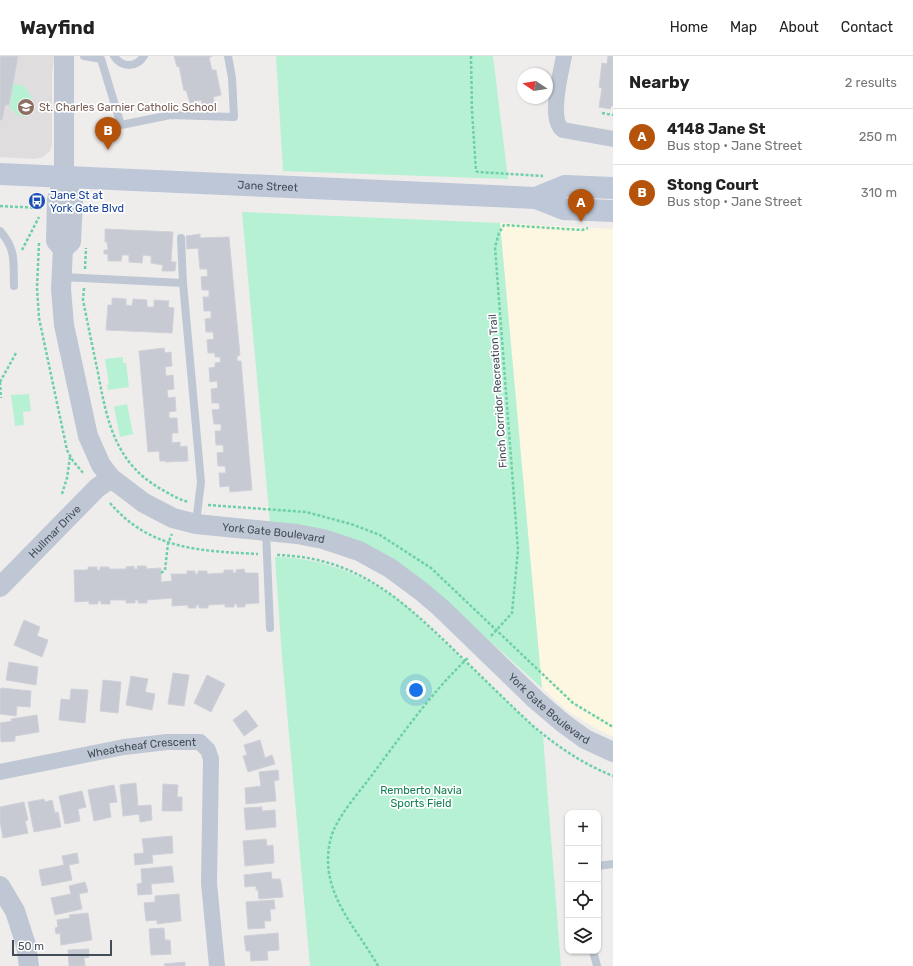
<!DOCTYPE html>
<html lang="en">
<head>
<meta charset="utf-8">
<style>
	:root { --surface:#fff; --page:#f6f6f6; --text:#222; --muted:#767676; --line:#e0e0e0; --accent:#b45309 }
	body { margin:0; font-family:Rubik,sans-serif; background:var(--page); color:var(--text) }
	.controls { position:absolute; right:12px; bottom:12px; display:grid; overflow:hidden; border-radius:8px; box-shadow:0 1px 3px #0004 }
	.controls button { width:36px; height:36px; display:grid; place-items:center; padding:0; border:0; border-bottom:1px solid var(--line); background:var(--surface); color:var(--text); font:20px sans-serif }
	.compass { position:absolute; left:517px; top:12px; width:36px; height:36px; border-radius:50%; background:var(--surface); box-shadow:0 1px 3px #0004; rotate:282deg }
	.scale { position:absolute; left:12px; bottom:10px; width:100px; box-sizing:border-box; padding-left:4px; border:2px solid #434d5a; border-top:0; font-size:11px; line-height:14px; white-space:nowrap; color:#434d5a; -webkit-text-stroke:3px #fff; paint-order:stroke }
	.you { position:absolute; left:416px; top:634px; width:14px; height:14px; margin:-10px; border:3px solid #fff; border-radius:50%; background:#1a73e8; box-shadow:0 0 0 6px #1a73e833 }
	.badge { display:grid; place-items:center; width:26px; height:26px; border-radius:50%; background:var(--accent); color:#fff; font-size:13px; font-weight:700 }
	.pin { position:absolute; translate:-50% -33px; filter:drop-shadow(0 1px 2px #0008) }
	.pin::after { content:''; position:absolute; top:21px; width:14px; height:12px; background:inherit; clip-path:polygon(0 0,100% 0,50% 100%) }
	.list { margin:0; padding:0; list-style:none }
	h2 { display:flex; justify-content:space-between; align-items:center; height:52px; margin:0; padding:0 16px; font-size:17px }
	h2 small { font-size:13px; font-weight:400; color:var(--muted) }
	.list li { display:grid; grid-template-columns:26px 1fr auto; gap:12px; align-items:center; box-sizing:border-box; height:56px; padding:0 16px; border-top:1px solid var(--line) }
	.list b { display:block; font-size:15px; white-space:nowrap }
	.list p { margin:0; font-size:13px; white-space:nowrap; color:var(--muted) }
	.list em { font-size:13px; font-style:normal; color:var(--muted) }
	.icon { flex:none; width:22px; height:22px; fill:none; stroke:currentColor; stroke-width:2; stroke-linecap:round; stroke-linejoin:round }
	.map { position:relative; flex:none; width:613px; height:910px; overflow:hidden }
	header { display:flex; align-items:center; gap:24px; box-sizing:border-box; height:56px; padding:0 20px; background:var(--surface); border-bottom:1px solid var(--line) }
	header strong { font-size:19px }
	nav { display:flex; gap:22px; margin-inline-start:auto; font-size:14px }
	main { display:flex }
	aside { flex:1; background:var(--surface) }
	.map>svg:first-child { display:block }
	.commercial { fill:#fdf7e2 }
	.education { fill:#e0ddde }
	.green { fill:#b6f1d3 }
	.building { fill:#c7cad3; stroke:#cfd1d8 }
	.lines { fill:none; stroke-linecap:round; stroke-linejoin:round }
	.path { stroke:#6dd0a9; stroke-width:2.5; stroke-dasharray:3 2; stroke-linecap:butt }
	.service { stroke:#bec7d3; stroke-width:8 }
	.minor { stroke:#bec7d3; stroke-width:16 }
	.tertiary { stroke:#bec7d3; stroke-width:20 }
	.secondary { stroke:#bdc7d7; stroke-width:22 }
	.labels { text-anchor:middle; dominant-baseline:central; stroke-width:3.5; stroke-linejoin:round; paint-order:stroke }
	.education-label { font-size:11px; fill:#785e54; stroke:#fff; text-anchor:start }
	.street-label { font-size:11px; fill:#434d5a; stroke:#fff }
	.transit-label { font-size:11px; fill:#164399; stroke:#fff; text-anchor:start }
	.park-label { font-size:11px; fill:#117f53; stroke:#fff }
</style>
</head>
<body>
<header>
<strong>Wayfind</strong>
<nav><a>Home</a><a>Map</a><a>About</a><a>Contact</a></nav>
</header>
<main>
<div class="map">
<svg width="613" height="910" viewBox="0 0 613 910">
	<rect width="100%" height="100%" fill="#efecec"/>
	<!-- commercial -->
	<path class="commercial" d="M 500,167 L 613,173 L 613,681 L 593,671 L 568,655 L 542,632 Z"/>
	<!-- education -->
	<path class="education" d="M 0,0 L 54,0 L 52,20 L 52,88 L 50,95 L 43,101 L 34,103 L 0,101 Z"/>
	<!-- green -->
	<path class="green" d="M 276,0 L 493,0 L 508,123 L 283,115 Z
		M 13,28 L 24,30 L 32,42 L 29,55 L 24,62 L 16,58 L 10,51 Z
		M 242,156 L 500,167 L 542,632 L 426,528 L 270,467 Z
		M 123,301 L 123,307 L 126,307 L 129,331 L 108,334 L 107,329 L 109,328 L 105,303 Z
		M 29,338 L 31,355 L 23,356 L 24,369 L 15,370 L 11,339 Z
		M 127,348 L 133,378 L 120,381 L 114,351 Z
		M 275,501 C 325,502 364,519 404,548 L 543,680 L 561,910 L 310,910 L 282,601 Z"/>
	<!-- building -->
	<path class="building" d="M 0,0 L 18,0 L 9,49 L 5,49 L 2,64 L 0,64 Z
		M 174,0 L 212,0 L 209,2 L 212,14 L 216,14 L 221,39 L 213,41 L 215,48 L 203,51 L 201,44 L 190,47 L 186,34 L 184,35 L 179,10 L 177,11 Z
		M 608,0 L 613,0 L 613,50 L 611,50 L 610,53 L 599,51 L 602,32 L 599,31 L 602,7 L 607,8 Z
		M 105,173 L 173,176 L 171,206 L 176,206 L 175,215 L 162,215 L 163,209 L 151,207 L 151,200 L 143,199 L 142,207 L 129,206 L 129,199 L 122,199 L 121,205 L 108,205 L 108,198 L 104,198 L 104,194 L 108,194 L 107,186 L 105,186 Z
		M 200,178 L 200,182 L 229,181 L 240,299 L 237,300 L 237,305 L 241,305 L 252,434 L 230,436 L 229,430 L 220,431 L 219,417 L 226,417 L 225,410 L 218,410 L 217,397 L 224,396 L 223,389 L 216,389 L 215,375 L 221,375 L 221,368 L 214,368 L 212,354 L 220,353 L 219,347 L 212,347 L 211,333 L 218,332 L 217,325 L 210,326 L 209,312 L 215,311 L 215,307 L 221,306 L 220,301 L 215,301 L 215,297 L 208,297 L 207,284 L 214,283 L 213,276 L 206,276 L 205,263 L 211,262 L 211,255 L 204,255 L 203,241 L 209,241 L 209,234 L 202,234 L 201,221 L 208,220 L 207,213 L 200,213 L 198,192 L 187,193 L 186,180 Z
		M 112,242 L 126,243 L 126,249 L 132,250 L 133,243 L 147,244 L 147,251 L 154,251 L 154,244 L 169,245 L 168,251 L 174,252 L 172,277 L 106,274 L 108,249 L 112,249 Z
		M 164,292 L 165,297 L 171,296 L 172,310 L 165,311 L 166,320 L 173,319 L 174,333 L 167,334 L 168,342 L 175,341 L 176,355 L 169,356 L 169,362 L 177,362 L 178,377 L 172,377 L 172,387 L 180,386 L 180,391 L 187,390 L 188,405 L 166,406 L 166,405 L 160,405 L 159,395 L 148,396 L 139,295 Z
		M 134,510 L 134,513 L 138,513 L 137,510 L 146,510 L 146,513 L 161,512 L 161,526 L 172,525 L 171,518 L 187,518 L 187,515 L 195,515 L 195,518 L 198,518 L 198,515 L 207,515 L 207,518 L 224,517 L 224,514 L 233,514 L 233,517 L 236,517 L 236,514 L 244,513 L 245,517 L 258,517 L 259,547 L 245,548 L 245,551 L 237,551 L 237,548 L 234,548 L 234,551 L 225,551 L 225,548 L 208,549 L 208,552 L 199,552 L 199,549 L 196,549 L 196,552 L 188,552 L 188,549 L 172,550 L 172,542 L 147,544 L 147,547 L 138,547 L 138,544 L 135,544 L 135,547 L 126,547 L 126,544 L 110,544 L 110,548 L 101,548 L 101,545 L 98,545 L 98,548 L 89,548 L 89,545 L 75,546 L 74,514 L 88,514 L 88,511 L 97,511 L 97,514 L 100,514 L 100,511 L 109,511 L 109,513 L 126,513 L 126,511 Z
		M 24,564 L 40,571 L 37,580 L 48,584 L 42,601 L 14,589 Z
		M 9,606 L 38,611 L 36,629 L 6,624 Z
		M 173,617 L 189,619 L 184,650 L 168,648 Z
		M 207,619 L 225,628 L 211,656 L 194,647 Z
		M 131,620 L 148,623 L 145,636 L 155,638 L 152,654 L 126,649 Z
		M 103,624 L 121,626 L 118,657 L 100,655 Z
		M 2,632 L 31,635 L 30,651 L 17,650 L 16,660 L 0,658 L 0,633 Z
		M 71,633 L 88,634 L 85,667 L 59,664 L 61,643 L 70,644 Z
		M 246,654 L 258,670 L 244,680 L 233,664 Z
		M 37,659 L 39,676 L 15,680 L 15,685 L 1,686 L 0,667 L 12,665 L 11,663 Z
		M 260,684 L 265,702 L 272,699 L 275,708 L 248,716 L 243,700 L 247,699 L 244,689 Z
		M 278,714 L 279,724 L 274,725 L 276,745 L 246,748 L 245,732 L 261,730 L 259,716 Z
		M 136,727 L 138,750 L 151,749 L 152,764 L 140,766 L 139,758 L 123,760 L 120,729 Z
		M 163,728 L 178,729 L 177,741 L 182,741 L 182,755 L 162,755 Z
		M 114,729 L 117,746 L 109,747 L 111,761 L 94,765 L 88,734 Z
		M 82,735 L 86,751 L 78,753 L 80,765 L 65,768 L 59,740 Z
		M 44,743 L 45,746 L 52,744 L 55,757 L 58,756 L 61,771 L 34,776 L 28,746 Z
		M 24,746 L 28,764 L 25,765 L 28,777 L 3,782 L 0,765 L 0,751 Z
		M 262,751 L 262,755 L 275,754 L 276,771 L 246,774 L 244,752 Z
		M 172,780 L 173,797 L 152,799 L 153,807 L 135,809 L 134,798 L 144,797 L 142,783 Z
		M 266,783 L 267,790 L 273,789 L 274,807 L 245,810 L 243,785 Z
		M 77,797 L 79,807 L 69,809 L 72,824 L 42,830 L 39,814 L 64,809 L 62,800 Z
		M 172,810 L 174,826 L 151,828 L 152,838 L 138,839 L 137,828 L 142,827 L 141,813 Z
		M 271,816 L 272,823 L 280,823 L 281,826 L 283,841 L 259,843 L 258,834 L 256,834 L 256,830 L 245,831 L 244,819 Z
		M 85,826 L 88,836 L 79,838 L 82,853 L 55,859 L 51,842 L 71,838 L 69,830 Z
		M 179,838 L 181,865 L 157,868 L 157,864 L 146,865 L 144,847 L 155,846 L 155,840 Z
		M 274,844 L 275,853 L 270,853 L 271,865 L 264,865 L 265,872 L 248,873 L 246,846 Z
		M 88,857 L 92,884 L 61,889 L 60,877 L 56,878 L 55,872 L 58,871 L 57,864 L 70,862 L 69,859 Z
		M 164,872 L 165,884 L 170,884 L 171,898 L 151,899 L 149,873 Z
		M 278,877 L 279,894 L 267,895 L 268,904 L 251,905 L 250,895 L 246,895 L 244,880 Z
		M 89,893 L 89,901 L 84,902 L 85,910 L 69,910 L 68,894 Z
		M 185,906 L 185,910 L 165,910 L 164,908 Z"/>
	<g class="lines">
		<!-- path -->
		<path class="path" d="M 471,0 L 472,55 L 476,115 L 478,116 L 543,120
			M 602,57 L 613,59
			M 0,150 L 41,152
			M 39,187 L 37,232 L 39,262 L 67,394 L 73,405 L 84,418
			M 22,194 L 39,161
			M 85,213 L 86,192
			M 84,232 L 83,244 C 88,269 93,293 98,317 C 107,365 115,407 161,433 C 170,438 179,444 189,446
			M 0,326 L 16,297
			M 0,326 L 1,342
			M 62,438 L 67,422 L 70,401
			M 110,447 C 150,494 201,495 258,498
			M 208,449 L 306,456 L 351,468 L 380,479 L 431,512 L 573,647 L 613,671
			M 277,499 C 356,501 401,543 454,594 C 480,619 506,645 533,670 C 558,691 583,708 613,720
			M 161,517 L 165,514 L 168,487 L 172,478
			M 491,580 L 512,557 L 518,494 L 495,191 L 499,177 L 504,169 L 582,174 L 588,172
			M 378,910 C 361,879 335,853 329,817 C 327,804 328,791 332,778 C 340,758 356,740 369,723 C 399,683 432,635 469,601"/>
		<!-- service -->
		<path class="service" d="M 84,0 L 101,3 L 121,69 L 170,59 L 234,61 L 232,22 L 228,0
			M 114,0 C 122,12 136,12 144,0
			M 0,175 C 17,194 13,207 14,230
			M 181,182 L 183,227 L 201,426 L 196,467
			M 62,221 L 183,227
			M 266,476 L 270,572
			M 598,810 L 613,808
			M 593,895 L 597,910"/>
		<!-- minor -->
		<g class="minor">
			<path d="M 564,0 C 561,17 548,63 563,74 L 613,83"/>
			<path id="s1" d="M 0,716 L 124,691 L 167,686 L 200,686 L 208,694 L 211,703 L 209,827 L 217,910"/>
		</g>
		<!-- tertiary -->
		<g class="tertiary">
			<path id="s2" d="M 64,121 L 73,145 L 71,186 L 63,193 L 61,233 L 64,269 L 88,380 L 101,409 L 111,422 L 144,447 L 173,462 L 196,468 L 297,478 L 323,483 L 359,495 L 390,512 L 421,535 L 441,552 L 536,644 L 563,667 L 585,683 L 613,696"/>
			<path d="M 63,193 L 56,185 L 57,144 L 64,121 L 64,0"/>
			<path id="s3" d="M 0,531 L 97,432 L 111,422"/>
			<path d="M 0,830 L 15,855 L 26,889 L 29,910"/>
		</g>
		<!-- secondary -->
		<g class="secondary">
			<path id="s4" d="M 0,118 L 536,142 L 564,153 L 613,155"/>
			<path d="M 536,142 L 565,130 L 613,132"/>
		</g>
	</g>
	<!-- icons -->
	<defs>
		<g id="school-disc" transform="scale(0.9)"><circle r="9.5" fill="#8d6e63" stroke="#fff"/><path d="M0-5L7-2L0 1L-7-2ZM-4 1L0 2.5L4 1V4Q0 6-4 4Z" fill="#fff"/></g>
		<g id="bus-disc" transform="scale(0.9)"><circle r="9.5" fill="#1a4fb4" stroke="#fff"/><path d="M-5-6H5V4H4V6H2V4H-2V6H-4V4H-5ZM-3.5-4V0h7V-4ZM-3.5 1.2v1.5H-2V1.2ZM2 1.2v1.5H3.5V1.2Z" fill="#fff"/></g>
	</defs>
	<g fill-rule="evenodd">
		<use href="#school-disc" x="26" y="51"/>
		<use href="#bus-disc" x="37" y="145"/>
	</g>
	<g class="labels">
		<!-- education labels -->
		<g class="education-label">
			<text x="39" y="51">St. Charles Garnier Catholic School</text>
		</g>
		<!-- street labels -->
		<g class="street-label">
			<text stroke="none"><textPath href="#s4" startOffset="268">Jane Street</textPath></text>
			<text transform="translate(498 335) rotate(-94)">Finch Corridor Recreation Trail</text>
			<text stroke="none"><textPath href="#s3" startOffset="78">Hullmar Drive</textPath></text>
			<text stroke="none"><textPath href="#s2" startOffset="491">York Gate Boulevard</textPath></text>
			<text stroke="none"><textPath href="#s2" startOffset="827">York Gate Boulevard</textPath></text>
			<text stroke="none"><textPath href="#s1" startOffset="144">Wheatsheaf Crescent</textPath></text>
		</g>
		<!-- transit labels -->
		<g class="transit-label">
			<text x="50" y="139">Jane St at<tspan x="50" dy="13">York Gate Blvd</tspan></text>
		</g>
		<!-- park labels -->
		<g class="park-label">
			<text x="421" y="734">Remberto Navia<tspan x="421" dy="13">Sports Field</tspan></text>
		</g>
	</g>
</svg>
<div class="controls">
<button>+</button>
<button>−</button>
<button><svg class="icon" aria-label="locate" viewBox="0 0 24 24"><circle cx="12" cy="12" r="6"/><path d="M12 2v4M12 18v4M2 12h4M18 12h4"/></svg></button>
<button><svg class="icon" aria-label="layers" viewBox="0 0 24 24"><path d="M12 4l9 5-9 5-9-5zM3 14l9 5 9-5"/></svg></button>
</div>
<svg class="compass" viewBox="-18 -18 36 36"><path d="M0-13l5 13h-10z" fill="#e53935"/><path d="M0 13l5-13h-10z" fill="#767676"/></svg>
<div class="scale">50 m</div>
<div class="you"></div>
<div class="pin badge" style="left:581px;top:166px">A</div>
<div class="pin badge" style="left:108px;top:94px">B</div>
</div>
<aside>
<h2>Nearby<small>2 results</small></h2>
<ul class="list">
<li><span class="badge">A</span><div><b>4148 Jane St</b><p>Bus stop · Jane Street</p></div><em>250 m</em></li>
<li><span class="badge">B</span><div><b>Stong Court</b><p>Bus stop · Jane Street</p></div><em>310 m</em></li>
</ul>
</aside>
</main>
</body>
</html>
